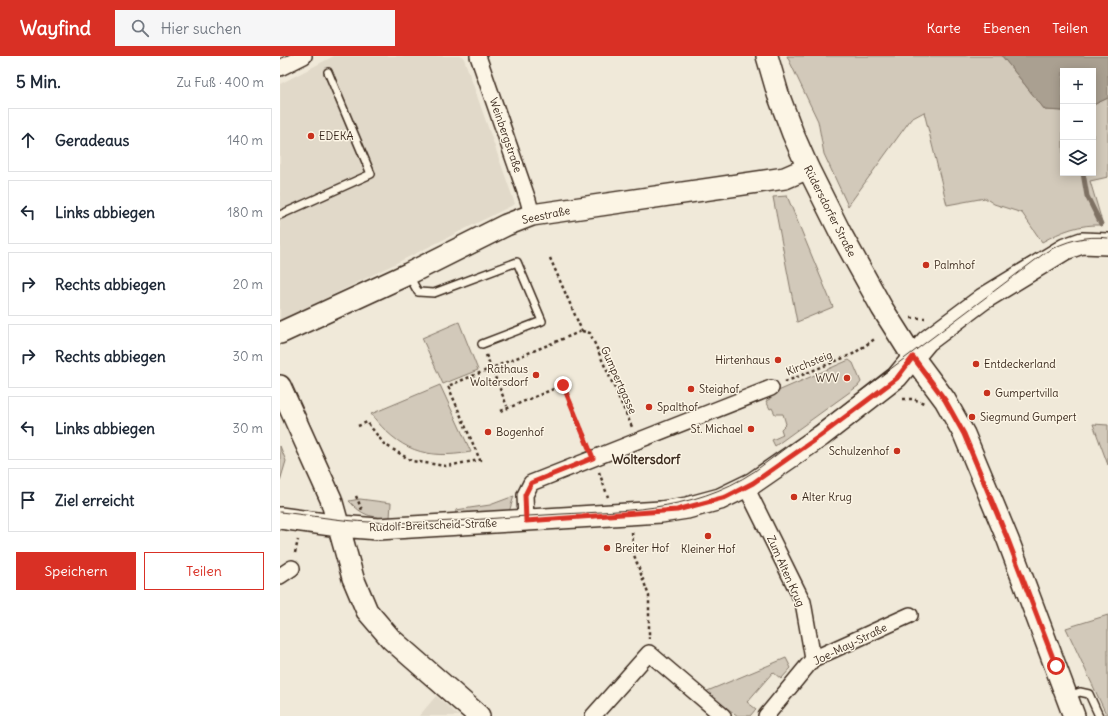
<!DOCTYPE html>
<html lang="de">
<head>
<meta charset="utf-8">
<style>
	:root { --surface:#fff; --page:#f6f6f7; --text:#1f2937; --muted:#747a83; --line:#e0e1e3; --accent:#d93025 }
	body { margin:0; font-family:Delius,sans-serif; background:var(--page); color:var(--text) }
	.controls { position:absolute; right:12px; top:12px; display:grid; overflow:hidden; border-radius:0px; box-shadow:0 2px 10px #0003 }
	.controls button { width:36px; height:36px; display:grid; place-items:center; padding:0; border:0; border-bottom:1px solid var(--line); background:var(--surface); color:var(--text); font:20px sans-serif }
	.stop { position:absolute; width:12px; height:12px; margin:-9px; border:3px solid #d93025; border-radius:50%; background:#fff }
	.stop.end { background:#d93025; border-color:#fff; box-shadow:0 1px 4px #0008 }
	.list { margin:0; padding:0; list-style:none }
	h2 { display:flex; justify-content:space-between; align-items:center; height:52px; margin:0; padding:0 16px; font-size:17px }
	h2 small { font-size:13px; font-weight:400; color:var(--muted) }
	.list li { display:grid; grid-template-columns:26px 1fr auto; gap:12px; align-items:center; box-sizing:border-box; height:64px; margin:0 8px 8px; padding:0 8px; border:1px solid var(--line); border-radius:0px }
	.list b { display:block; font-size:15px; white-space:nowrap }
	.list em { font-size:13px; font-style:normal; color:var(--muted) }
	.actions { display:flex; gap:8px; padding:12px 16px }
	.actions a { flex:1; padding:9px 0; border:1px solid var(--accent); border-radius:0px; text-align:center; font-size:14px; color:var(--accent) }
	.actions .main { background:var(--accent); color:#fff }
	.icon { flex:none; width:22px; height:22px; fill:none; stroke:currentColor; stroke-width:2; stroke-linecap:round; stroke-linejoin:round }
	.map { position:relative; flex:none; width:828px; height:660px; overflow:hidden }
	header { display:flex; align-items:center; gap:24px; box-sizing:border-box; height:56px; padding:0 20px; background:var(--accent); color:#fff }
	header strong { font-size:19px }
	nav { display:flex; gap:22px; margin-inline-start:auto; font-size:14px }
	.search { width:280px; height:36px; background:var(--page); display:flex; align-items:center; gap:10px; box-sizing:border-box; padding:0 14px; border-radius:0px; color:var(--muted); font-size:15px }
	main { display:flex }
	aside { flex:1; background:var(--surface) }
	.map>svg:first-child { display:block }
	.built { fill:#e1d9c9 }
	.green { fill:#d2c9ba; stroke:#867a6c }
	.water { fill:#aaa091; stroke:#7e7163 }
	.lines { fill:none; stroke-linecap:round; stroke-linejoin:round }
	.stream { stroke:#7e7163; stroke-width:5 }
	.lane-casing { stroke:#3b2a1e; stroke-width:10 }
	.street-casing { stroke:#3b2a1e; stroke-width:18 }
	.secondary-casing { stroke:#3b2a1e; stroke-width:24 }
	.path { stroke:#3b2a1e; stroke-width:2.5; stroke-dasharray:3 3; stroke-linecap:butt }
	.lane { stroke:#fcf5e5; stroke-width:7 }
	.street { stroke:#fcf5e5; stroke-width:15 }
	.secondary { stroke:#fcf5e5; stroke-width:21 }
	.tram { stroke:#3b2a1e; stroke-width:1 }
	.route { stroke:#d93025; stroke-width:5 }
	.poi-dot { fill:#c8321e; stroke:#fcf5e5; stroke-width:1.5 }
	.labels { text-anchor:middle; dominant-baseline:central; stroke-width:3; stroke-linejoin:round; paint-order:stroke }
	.street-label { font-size:11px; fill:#3b2a1e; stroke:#fcf5e5 }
	.poi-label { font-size:11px; fill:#3b2a1e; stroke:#fcf5e5; text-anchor:start }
	.quarter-label { font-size:13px; font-weight:bold; fill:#3b2a1e; stroke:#fcf5e5 }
</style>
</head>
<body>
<header>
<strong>Wayfind</strong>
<div class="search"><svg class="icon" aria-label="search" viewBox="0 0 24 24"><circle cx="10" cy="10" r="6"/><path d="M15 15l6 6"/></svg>Hier suchen</div>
<nav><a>Karte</a><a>Ebenen</a><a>Teilen</a></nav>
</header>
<main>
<aside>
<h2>5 Min.<small>Zu Fuß · 400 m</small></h2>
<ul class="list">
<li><svg class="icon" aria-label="ahead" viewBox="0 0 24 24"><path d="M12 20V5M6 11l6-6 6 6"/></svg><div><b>Geradeaus</b></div><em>140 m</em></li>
<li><svg class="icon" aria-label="left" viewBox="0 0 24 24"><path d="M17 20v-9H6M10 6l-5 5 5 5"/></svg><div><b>Links abbiegen</b></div><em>180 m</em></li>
<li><svg class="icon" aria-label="right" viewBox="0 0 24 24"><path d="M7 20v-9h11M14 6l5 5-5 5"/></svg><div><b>Rechts abbiegen</b></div><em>20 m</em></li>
<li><svg class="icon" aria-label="right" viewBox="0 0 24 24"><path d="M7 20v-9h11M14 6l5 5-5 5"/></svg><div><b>Rechts abbiegen</b></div><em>30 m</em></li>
<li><svg class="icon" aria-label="left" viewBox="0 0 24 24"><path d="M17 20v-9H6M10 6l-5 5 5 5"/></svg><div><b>Links abbiegen</b></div><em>30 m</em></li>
<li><svg class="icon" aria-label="arrive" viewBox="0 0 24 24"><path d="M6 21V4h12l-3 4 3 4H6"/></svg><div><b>Ziel erreicht</b></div></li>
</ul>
<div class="actions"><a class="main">Speichern</a><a>Teilen</a></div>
</aside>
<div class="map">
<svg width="828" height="660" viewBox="0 0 828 660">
	<rect width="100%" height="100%" fill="#f0e9d9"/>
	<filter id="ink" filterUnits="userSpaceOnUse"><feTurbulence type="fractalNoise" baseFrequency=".025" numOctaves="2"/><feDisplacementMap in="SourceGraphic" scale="8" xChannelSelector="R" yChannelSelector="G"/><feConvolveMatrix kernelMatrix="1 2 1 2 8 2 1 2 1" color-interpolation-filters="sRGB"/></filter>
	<g filter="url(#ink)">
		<!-- built -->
		<path class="built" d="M 54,0 L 183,0 L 235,148 L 0,265 L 0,28 Z
			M 156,640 L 179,660 L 139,660 Z"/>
		<!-- green -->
		<path class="green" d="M 507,0 L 722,0 L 765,54 L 783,55 L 783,117 L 813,117 L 813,49 L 828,42 L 828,121 L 810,125 L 823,169 C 799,168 782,175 762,186 L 742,157 L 714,148 L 705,142 L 667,149 L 644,56 L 631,63 L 568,150 L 544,98 L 538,65 Z
			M 507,140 L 553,251 L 517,266 L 493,141 Z
			M 179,266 L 198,314 L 163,328 L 142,282 Z
			M 569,304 L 573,307 L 581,326 L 578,330 L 495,390 L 492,384 L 503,379 L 501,373 L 506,368 L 503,358 L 495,358 L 492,352 L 490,353 L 486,345 L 490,343 L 489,339 Z
			M 160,329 L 191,396 C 145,404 119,394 91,358 Z
			M 813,368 L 828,369 L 828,409 Z
			M 0,390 L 6,405 L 0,425 Z
			M 234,440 L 229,456 L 175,461 L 176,454 L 210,449 Z
			M 80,443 L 111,447 L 110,462 C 90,461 83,460 69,445 Z
			M 828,559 L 828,660 L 827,660 L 786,572 Z
			M 506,602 L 511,612 L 501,623 L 493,616 L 467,646 L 476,653 L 470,660 L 458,660 L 425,636 Z"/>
		<!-- water -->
		<path class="water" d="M 722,0 L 828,0 L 828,42 L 813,49 L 813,15 L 783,15 L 783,55 L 765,54 Z"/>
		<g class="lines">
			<!-- stream -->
			<path class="stream" d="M 803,117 L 807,140 L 821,168"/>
			<!-- lane casing -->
			<g class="lane-casing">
				<path id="lane" d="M 0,159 L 91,118 L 48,16
					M 129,220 L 138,236 L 154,237 L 237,206 L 262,265 L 202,288
					M 789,640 L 800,636 L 809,638 L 819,660"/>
			</g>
			<!-- street casing -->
			<g class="street-casing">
				<path id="street" d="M 198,0 L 248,144 L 252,159
					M 0,12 L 24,0
					M 466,431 L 523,546 L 533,603
					M 246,465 L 245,439 L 251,427 L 491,332
					M 0,520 L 12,512
					M 313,660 L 369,597 L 443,660
					M 486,660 L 533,603 L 630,559"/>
			</g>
			<!-- secondary casing -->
			<g class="secondary-casing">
				<path id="secondary" d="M 487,0 L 498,38 L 513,78 L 528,112 L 561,178 L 602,252 L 633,301 L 665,344 L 684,378 L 728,484 L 794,660
					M 0,277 L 128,218 L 226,169 L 252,159 L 505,122 L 528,112
					M 0,330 L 51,443 L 73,522 L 87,555 L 111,583 L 199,660
					M 0,462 L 59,470 L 98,473 L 381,456 L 407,452 L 440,443 L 473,427 L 541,380 L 617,321 L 647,285 L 703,243 L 785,193 L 802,187 L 828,188"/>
			</g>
			<!-- path -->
			<path class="path" d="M 270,202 L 302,275
				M 631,262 L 645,262
				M 302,275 L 310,277 L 352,371
				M 206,299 L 227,350
				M 505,326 L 573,298 L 596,282
				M 623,343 L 633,343 L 644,347
				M 221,355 L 283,329 L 308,389
				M 78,370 L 87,366 L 104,388 L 132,405 L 166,410 L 200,404 L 168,330 L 302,275
				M 319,416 L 328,441
				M 76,440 L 82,454
				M 352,476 L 354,499 L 369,540 L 369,583
				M 15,497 L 18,484"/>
			<!-- lane -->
			<use href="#lane" class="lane"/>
			<!-- street -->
			<use href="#street" class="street"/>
			<!-- secondary -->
			<use href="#secondary" class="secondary"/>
			<!-- tram -->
			<path class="tram" d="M 0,456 C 30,459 60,465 90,466 C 148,469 207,462 265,459 C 340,454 410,458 475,415 L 766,196 C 785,185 806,179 828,182"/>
		</g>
	</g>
	<g class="lines" filter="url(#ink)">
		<!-- route -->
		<path class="route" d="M 283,329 L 313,402 L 251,427 L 245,439 L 246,465 L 397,454 L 446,441 L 473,427 L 540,380 L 617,322 L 633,301 L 665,344 L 684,378 L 728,484 L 776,610"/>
	</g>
	<!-- markers -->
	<g class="poi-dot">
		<circle cx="31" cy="80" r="4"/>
		<circle cx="646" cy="209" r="4"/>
		<circle cx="498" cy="304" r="4"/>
		<circle cx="696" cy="308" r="4"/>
		<circle cx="256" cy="319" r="4"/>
		<circle cx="567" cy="322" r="4"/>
		<circle cx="411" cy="333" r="4"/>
		<circle cx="707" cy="337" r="4"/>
		<circle cx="369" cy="351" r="4"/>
		<circle cx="692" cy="361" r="4"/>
		<circle cx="471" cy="373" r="4"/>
		<circle cx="208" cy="376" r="4"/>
		<circle cx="617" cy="395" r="4"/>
		<circle cx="514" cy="441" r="4"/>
		<circle cx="428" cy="480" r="4"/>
		<circle cx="327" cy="492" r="4"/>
	</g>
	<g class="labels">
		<!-- street labels -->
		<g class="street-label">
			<text transform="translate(226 79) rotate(71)">Weinbergstraße</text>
			<text transform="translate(550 155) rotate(63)">Rüdersdorfer Straße</text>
			<text transform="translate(266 159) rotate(-12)">Seestraße</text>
			<text transform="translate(529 307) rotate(-22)">Kirchsteig</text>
			<text transform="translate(339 324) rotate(66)">Gumpertgasse</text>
			<text transform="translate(153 469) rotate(-2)">Rudolf-Breitscheid-Straße</text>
			<text transform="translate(506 515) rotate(66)">Zum Alten Krug</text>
			<text transform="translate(570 588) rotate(-26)">Joe-May-Straße</text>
		</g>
		<!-- poi labels -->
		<g class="poi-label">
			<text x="39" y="80">EDEKA</text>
			<text x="654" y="209">Palmhof</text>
			<text x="490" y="304" text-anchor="end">Hirtenhaus</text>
			<text x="704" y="308">Entdeckerland</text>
			<text x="248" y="313" text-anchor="end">Rathaus<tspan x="248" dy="13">Woltersdorf</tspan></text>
			<text x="559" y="322" text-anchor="end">WVV</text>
			<text x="419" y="333">Steighof</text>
			<text x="715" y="337">Gumpertvilla</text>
			<text x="377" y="351">Spalthof</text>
			<text x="700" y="361">Siegmund Gumpert</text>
			<text x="463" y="373" text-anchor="end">St. Michael</text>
			<text x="216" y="376">Bogenhof</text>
			<text x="609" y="395" text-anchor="end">Schulzenhof</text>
			<text x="522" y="441">Alter Krug</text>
			<text x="335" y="492">Breiter Hof</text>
			<text x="428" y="493" text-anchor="middle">Kleiner Hof</text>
		</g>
		<!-- quarter labels -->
		<g class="quarter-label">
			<text x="366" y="403">Woltersdorf</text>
		</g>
	</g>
</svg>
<div class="controls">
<button>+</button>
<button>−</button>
<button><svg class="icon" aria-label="layers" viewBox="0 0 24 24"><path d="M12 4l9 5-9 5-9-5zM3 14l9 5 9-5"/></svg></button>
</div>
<div class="stop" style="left:776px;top:610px"></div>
<div class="stop end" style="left:283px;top:329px"></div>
</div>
</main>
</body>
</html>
